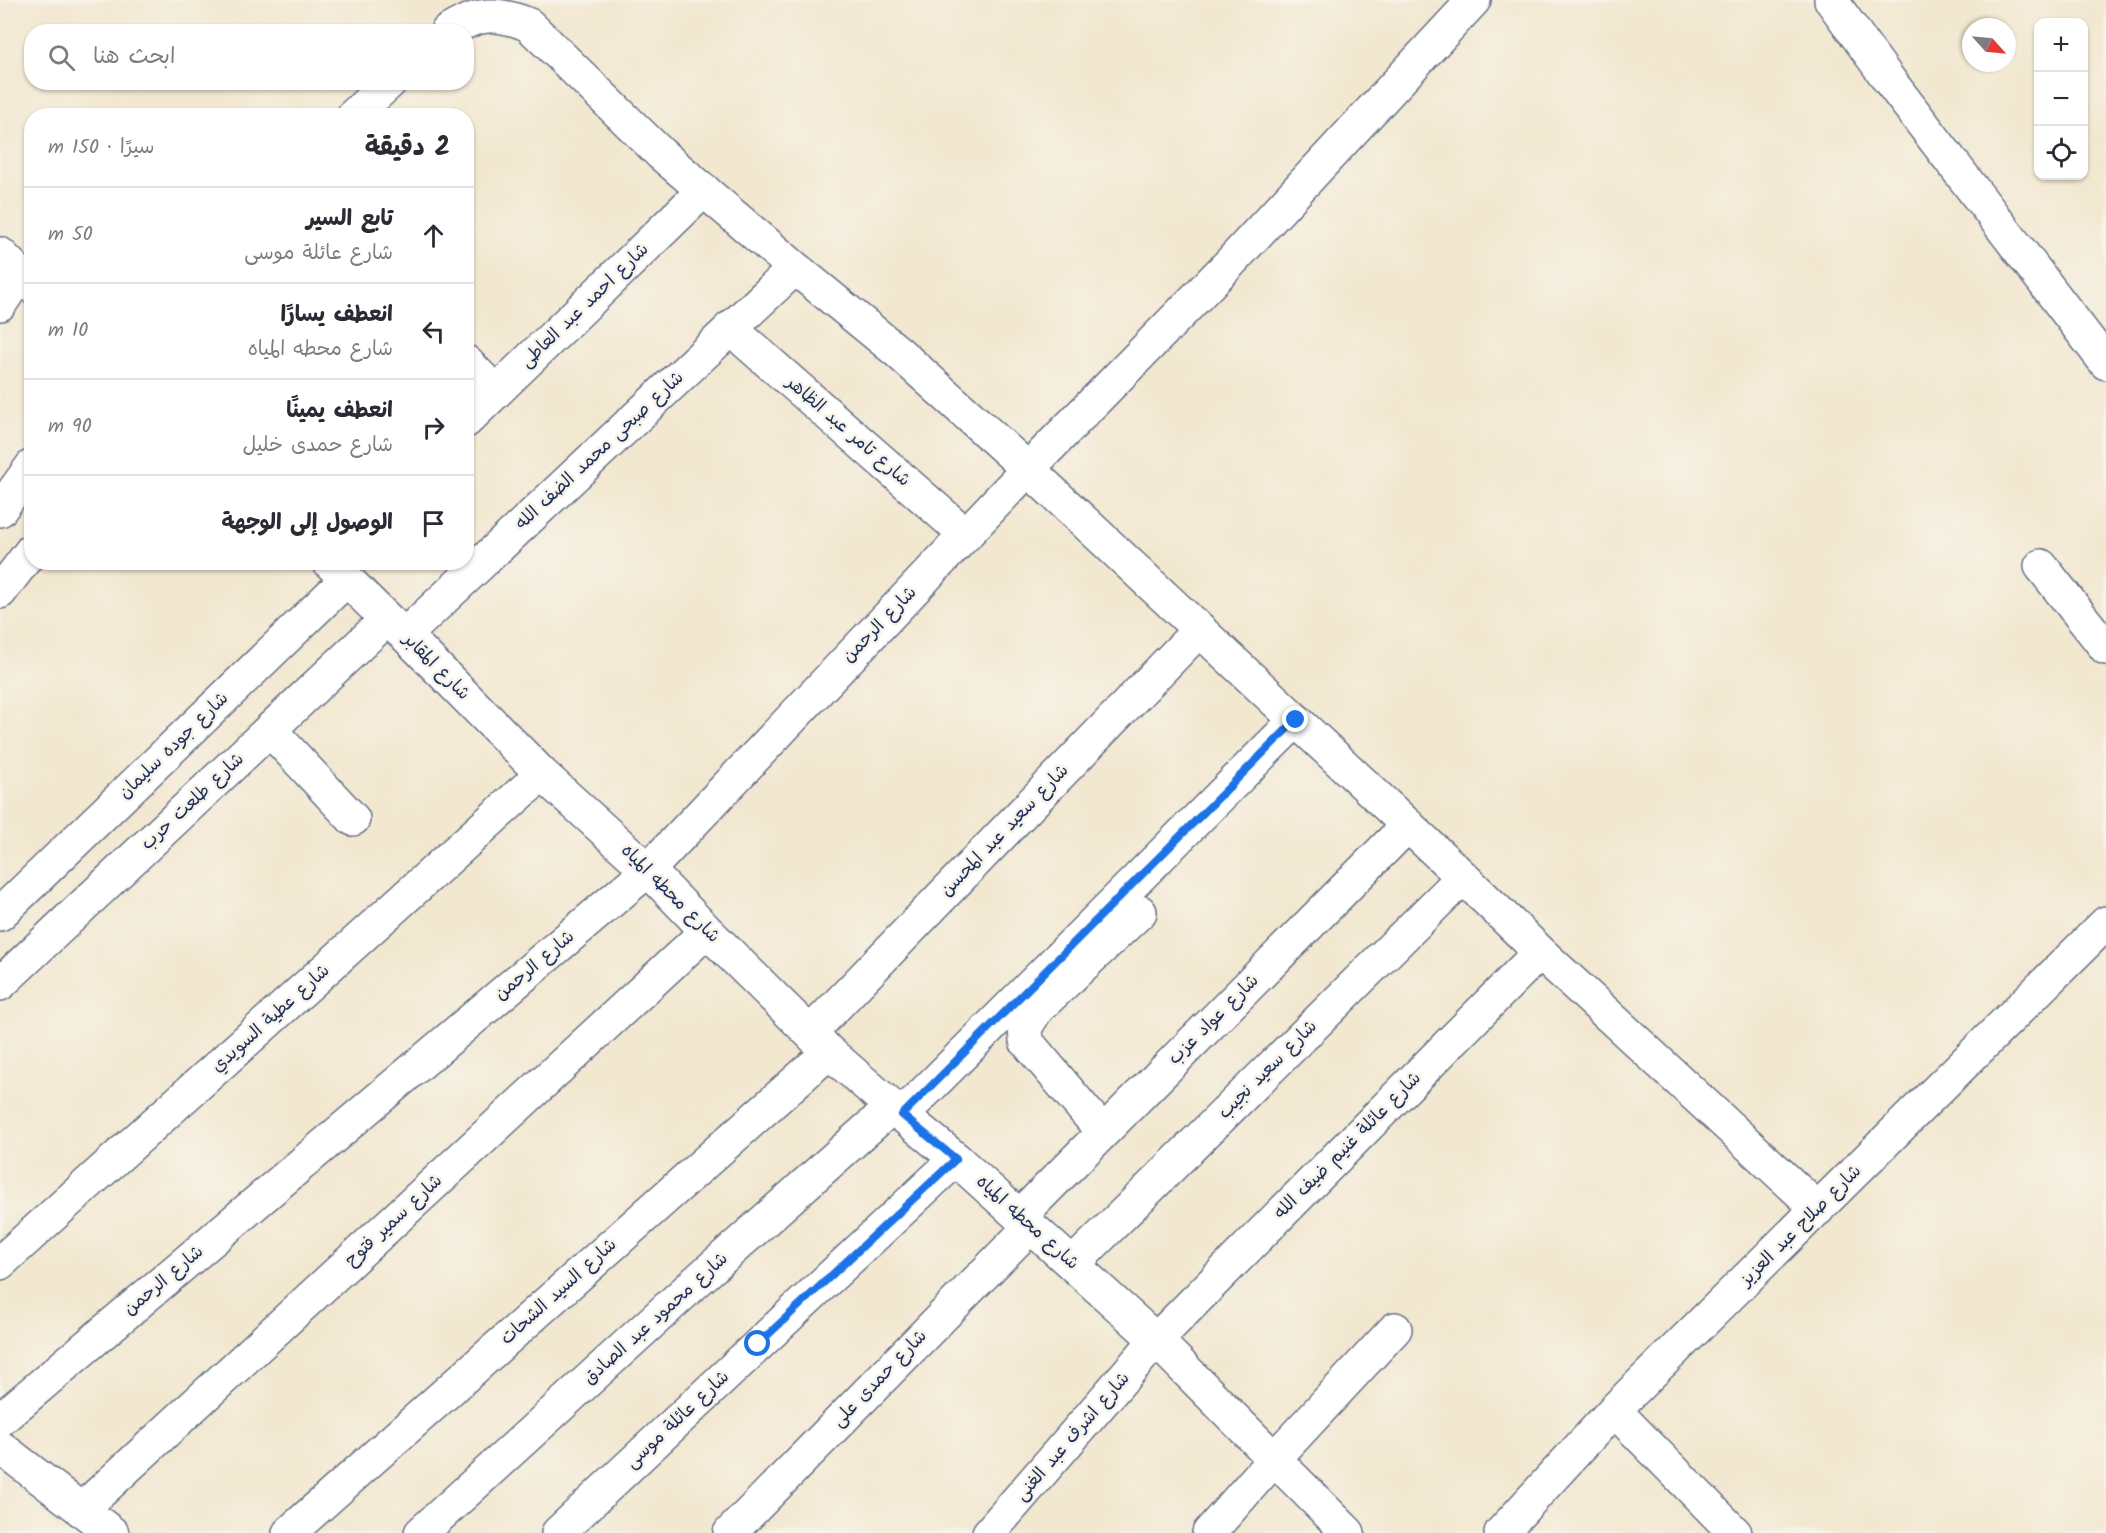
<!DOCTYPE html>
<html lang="ar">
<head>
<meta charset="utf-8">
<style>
	:root { --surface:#fff; --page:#f2f2f3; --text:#2b2b33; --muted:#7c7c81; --line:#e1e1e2 }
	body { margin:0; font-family:Kalam,"Playpen Sans Arabic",sans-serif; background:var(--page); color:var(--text); direction:rtl }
	.controls { position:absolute; right:18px; top:18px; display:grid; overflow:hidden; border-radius:12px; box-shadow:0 2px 4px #0004 }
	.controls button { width:54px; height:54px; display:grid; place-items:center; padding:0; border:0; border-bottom:2px solid var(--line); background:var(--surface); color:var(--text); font:30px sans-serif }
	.compass { position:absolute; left:1962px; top:18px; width:54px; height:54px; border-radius:50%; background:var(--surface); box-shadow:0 2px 4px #0004; rotate:117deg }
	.stop { position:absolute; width:18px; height:18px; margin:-14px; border:4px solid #1a73e8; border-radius:50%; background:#fff }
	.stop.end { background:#1a73e8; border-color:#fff; box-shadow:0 2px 6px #0008 }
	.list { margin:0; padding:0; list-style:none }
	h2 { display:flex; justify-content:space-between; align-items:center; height:78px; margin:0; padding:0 24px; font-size:26px }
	h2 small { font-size:20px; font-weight:400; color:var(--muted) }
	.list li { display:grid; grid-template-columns:39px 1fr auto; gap:18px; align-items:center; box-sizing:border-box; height:96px; padding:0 24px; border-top:2px solid var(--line) }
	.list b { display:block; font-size:22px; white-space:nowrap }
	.list p { margin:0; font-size:20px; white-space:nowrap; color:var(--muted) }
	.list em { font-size:20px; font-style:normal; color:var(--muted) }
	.icon { flex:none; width:33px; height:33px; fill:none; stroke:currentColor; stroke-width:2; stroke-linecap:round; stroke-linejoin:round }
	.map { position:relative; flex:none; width:2106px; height:1533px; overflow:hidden; direction:ltr }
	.search { position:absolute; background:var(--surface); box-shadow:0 2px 4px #0004; left:24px; top:24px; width:450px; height:66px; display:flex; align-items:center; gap:15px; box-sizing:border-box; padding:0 21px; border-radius:24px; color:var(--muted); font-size:22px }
	.panel { position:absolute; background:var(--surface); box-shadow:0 2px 4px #0004; left:24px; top:108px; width:450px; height:462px; border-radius:24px; direction:rtl }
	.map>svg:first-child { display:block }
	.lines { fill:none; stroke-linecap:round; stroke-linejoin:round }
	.minor-casing { stroke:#666f86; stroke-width:36 }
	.minor { stroke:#fff; stroke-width:33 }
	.route { stroke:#1a73e8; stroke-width:8 }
	.labels { text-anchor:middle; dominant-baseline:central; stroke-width:5; stroke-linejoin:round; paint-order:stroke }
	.street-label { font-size:18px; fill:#1b2f5e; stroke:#f7f3e8 }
</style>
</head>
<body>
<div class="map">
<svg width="2106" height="1533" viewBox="0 0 2106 1533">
	<rect width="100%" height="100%" fill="#f7f3e8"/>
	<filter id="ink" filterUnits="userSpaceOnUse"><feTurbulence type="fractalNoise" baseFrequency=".0167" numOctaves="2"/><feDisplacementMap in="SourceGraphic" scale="12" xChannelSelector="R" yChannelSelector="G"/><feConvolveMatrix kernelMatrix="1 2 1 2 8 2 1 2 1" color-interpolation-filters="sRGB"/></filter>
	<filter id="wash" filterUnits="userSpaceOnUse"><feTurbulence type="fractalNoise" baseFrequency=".008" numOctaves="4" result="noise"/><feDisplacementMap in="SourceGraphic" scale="24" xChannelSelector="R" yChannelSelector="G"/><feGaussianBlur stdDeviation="1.35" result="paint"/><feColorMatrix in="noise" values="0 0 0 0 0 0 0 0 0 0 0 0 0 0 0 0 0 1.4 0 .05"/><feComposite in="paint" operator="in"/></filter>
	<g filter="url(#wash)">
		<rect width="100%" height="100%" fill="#f2e7cf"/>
	</g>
	<g filter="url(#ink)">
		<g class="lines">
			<!-- minor casing -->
			<g class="minor-casing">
				<path id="minor" d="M 1831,0 L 1889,80 L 2106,363
					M 447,32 C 477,13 496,11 529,25 L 661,154 L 795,268 L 898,352 L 1028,469 L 1463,877 L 1540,952 L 1818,1209
					M 353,116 L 390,82
					M 0,254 L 32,286
					M 0,304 L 20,274
					M 730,328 L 966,535
					M 466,362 L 496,392
					M 466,421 L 704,190
					M 0,510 L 32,466
					M 329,562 C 355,586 378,613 405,635 L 542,774 L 648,870 L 707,931 L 829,1052 L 892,1107 L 956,1159 L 1156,1340 L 1348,1533
					M 2041,566 L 2106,648
					M 0,592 L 32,550
					M 405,635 L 795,268
					M 270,730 L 353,819
					M 0,914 L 347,579
					M 0,984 L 386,620
					M 810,1033 L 1200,629
					M 902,1115 L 1296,720
					M 1103,1132 L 1026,1041 L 1025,1028 L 1037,1009 L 1140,912
					M 1020,1216 L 1408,825
					M 0,1263 L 542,774
					M 1073,1264 L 1463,877
					M 1614,1410 L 1735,1533
					M 0,1420 L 648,870 L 1028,469 L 1228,265 L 1474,0
					M 0,1447 L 112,1533
					M 81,1510 L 707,931
					M 289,1533 L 829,1052
					M 421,1533 L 698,1280 L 892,1107
					M 558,1533 L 956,1159
					M 730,1533 L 1031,1226
					M 989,1533 L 1156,1340 L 1540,952
					M 1209,1533 L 1274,1459 L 1395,1329
					M 1501,1533 L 1614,1410 L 2106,923"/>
			</g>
			<!-- minor -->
			<use href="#minor" class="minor"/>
		</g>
	</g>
	<g class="lines" filter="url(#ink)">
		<!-- route -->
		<path class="route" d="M 758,1344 L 956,1159 L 902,1115 L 1296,720"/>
	</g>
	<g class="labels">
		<!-- street labels -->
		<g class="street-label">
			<text transform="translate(585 306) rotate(-44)">شارع احمد عبد العاطى</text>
			<text transform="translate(848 432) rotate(41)">شارع تامر عبد الظاهر</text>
			<text transform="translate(600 451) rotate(-43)">شارع صبحى محمد الضف الله</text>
			<text transform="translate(880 625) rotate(-46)">شارع الرحمن</text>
			<text transform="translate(436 667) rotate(45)">شارع المقابر</text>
			<text transform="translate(174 746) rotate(-44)">شارع جوده سليمان</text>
			<text transform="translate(193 802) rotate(-43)">شارع طلعت حرب</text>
			<text transform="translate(1005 831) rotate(-46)">شارع سعيد عبد المحسن</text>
			<text transform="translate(670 894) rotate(45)">شارع محطه المياه</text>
			<text transform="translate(535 966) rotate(-40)">شارع الرحمن</text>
			<text transform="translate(271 1019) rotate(-42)">شارع عطية السويدي</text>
			<text transform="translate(1214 1020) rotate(-45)">شارع عواد عزب</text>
			<text transform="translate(1268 1070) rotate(-45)">شارع سعيد نجيب</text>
			<text transform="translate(1348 1146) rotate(-45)">شارع عائلة غنيم ضيف الله</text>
			<text transform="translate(394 1221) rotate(-43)">شارع سمير فتوح</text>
			<text transform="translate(1027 1223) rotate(42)">شارع محطه المياه</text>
			<text transform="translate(1801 1226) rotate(-45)">شارع صلاح عبد العزيز</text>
			<text transform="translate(164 1281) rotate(-40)">شارع الرحمن</text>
			<text transform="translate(559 1292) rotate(-42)">شارع السيد الشحات</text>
			<text transform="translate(656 1319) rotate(-42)">شارع محمود عبد الصادق</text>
			<text transform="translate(880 1379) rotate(-46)">شارع حمدى على</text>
			<text transform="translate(678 1420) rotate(-43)">شارع عائلة موسى</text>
			<text transform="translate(1073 1437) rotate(-49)">شارع اشرف عبد الغنى</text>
		</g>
	</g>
</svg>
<div class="controls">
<button>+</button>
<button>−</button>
<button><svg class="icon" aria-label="locate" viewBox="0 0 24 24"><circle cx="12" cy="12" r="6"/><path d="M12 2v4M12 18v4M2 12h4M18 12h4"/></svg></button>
</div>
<svg class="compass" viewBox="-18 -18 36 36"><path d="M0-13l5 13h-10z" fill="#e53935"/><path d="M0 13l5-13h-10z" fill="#7c7c81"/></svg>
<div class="stop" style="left:758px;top:1344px"></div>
<div class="stop end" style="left:1296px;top:720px"></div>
<div class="search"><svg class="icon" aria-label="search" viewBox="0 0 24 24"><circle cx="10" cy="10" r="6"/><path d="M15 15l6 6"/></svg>ابحث هنا</div>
<section class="panel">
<h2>2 دقيقة<small>سيرًا · 150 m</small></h2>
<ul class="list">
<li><svg class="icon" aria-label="ahead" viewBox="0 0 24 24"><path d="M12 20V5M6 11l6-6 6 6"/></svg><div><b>تابع السير</b><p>شارع عائلة موسى</p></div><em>50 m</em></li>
<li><svg class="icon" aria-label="left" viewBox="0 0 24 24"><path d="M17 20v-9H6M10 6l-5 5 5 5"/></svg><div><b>انعطف يسارًا</b><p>شارع محطه المياه</p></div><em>10 m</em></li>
<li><svg class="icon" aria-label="right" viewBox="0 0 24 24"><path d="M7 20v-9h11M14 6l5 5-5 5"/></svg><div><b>انعطف يمينًا</b><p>شارع حمدى خليل</p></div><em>90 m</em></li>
<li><svg class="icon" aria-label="arrive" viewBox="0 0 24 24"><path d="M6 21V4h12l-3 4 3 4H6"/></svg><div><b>الوصول إلى الوجهة</b></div></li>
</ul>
</section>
</div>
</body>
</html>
